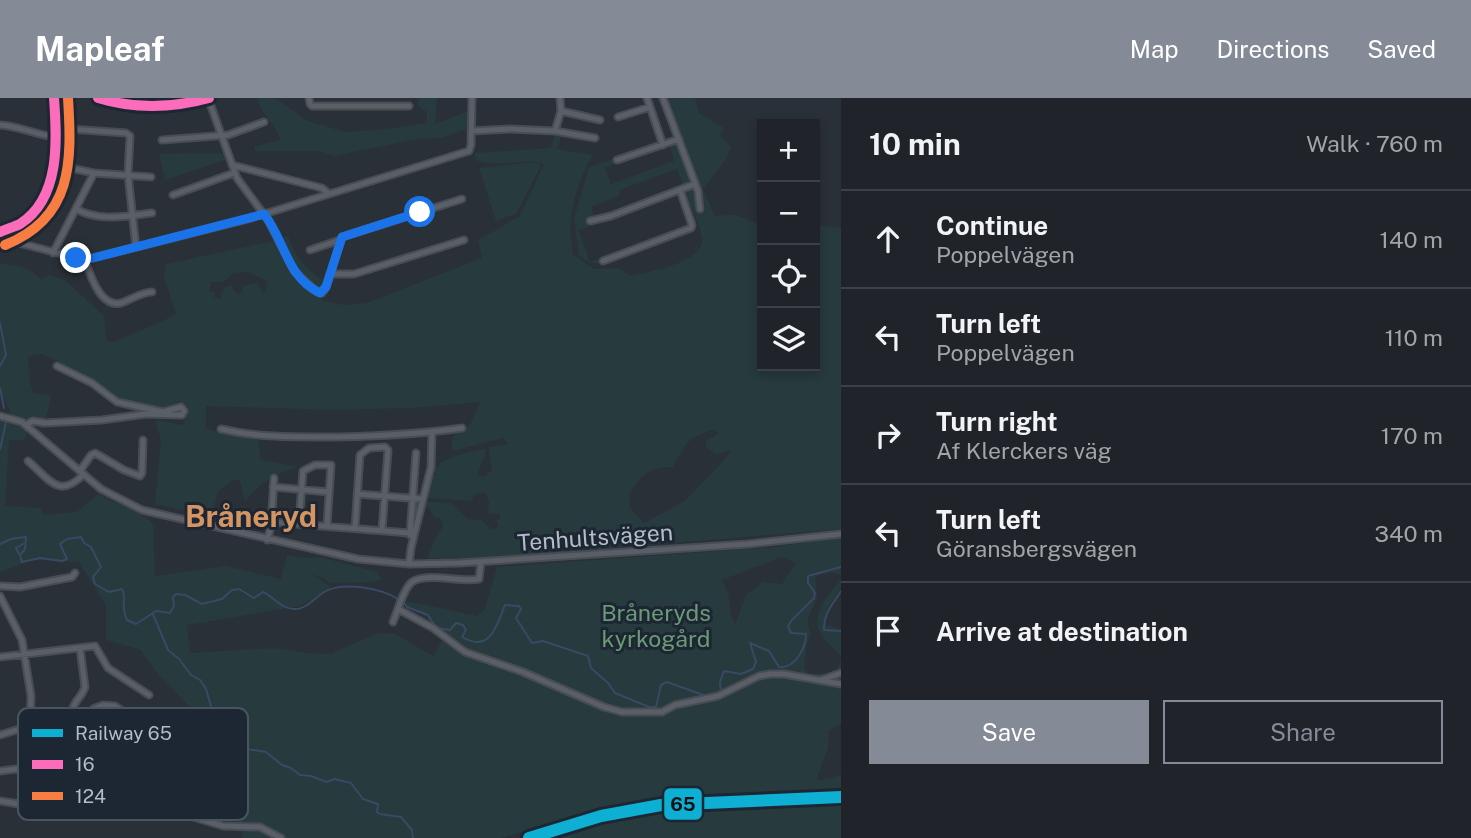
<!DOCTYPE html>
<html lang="en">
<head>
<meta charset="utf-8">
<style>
	:root { --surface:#20242a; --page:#2d3036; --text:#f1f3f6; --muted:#a2a4a8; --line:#3d4147; --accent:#848b96 }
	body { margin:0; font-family:"Public Sans",sans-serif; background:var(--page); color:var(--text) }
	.controls { position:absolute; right:21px; top:21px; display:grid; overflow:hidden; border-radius:0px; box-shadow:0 4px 10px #0003 }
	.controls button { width:63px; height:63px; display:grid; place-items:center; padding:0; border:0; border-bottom:2px solid var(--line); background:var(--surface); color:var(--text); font:35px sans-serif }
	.stop { position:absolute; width:21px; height:21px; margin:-16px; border:5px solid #1a73e8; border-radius:50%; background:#fff }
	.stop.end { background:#1a73e8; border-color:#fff; box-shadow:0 2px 7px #0008 }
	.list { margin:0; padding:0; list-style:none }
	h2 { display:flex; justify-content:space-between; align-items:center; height:91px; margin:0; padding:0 28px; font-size:30px }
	h2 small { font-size:23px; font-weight:400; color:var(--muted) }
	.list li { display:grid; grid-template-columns:46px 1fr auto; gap:21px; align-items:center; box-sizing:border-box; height:98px; padding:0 28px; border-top:2px solid var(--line) }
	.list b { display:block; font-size:26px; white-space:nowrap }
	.list p { margin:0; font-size:23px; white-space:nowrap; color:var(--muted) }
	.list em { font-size:23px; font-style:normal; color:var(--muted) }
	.actions { display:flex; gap:14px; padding:21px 28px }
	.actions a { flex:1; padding:16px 0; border:2px solid var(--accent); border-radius:0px; text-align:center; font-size:24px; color:var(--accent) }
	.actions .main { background:var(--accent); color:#fff }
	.icon { flex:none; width:38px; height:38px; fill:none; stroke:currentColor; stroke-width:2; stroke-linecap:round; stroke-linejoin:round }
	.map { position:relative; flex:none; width:841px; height:740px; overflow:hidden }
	header { display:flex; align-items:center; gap:42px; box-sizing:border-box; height:98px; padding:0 35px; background:var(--accent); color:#fff }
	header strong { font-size:33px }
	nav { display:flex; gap:38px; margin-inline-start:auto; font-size:24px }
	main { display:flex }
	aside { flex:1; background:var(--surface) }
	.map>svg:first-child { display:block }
	.green { fill:#273a3e; fill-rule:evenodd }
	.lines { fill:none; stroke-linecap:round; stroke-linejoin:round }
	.stream { stroke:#384963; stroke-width:2 }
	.minor-casing { stroke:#484c53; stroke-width:9 }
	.minor { stroke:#5a5e66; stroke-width:5 }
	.bus-1-casing { stroke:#1d2633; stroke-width:16 }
	.bus-2-casing { stroke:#1d2633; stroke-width:16 }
	.bus-1 { stroke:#fb6dba; stroke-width:10 }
	.bus-2 { stroke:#f77d43; stroke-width:10 }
	.rail-1-casing { stroke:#1d2633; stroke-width:18 }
	.rail-1 { stroke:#0dafd3; stroke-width:12 }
	.route { stroke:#1a73e8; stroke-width:9 }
	.labels { text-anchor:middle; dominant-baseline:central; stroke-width:6; stroke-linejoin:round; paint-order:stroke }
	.street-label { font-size:23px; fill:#b4bcc9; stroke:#1d2633 }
	.park-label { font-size:23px; fill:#6b9a76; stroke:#1d2633 }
	.district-label { font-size:30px; font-weight:bold; fill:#d59563; stroke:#1d2633 }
	.key { fill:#1d2633; stroke:#4a5360; stroke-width:2 }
	.key-label { font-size:19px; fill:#b4bcc9 }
	.line-badge { stroke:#1d2633; stroke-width:2.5 }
	.pale-badge-label { font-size:19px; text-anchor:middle; font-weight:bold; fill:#111 }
</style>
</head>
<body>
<header>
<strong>Mapleaf</strong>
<nav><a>Map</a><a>Directions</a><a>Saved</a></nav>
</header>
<main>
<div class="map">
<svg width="841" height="740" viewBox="0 0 841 740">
	<rect width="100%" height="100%" fill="#2a3038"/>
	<!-- green -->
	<path class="green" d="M 257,0 L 275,0 L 308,23 L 345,34 L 379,32 L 427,25 L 427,14 L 418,8 L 418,3 L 420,0 L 437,0 L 435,26 L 469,13 L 467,31 L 441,40 L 416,41 L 334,58 L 319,53 L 255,53 L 254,49 L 281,42 C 275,25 261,17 257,0 Z
		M 666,0 L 695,0 L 699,15 L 724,30 L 720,37 L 731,49 L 727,60 L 703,91 L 715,119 C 739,113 741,120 762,128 L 762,268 L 815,268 L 815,126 L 841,130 L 841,431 L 470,462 L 428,460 L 434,443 L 443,428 L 440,420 L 434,419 L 429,410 L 424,409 L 425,403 L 451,405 L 468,421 L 482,423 C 487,426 490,435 498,429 L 498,424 L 492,422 L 500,422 L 500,416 L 488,415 L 489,403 L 485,394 L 476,396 L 470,403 L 426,400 L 431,380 L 436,377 L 434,373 C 444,357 469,355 486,350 C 486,360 479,367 478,378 L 486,378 L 487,375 L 492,374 L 489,349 L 508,346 L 503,340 L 452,353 C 450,334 457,336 470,327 L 480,304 L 412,310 L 335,312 L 206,308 L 206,331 L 259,342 L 260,361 L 298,369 C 275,376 260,384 245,403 L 240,383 L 233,382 L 218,393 L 214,409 L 204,416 L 155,406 L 161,342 L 155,322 L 184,327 L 186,310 L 177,308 L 164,312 L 114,300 L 94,283 L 56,262 L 41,256 L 28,259 L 30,285 L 33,295 L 51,298 L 44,330 L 41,331 L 25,319 L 27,336 L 24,342 L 9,342 L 5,408 L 40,410 L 44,417 L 77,414 L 98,396 C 111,403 147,417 153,426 L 155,478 L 226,468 L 281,481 L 287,457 L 301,460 L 320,459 L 377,474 L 382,481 L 369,484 L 329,485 L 323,480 L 311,476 L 331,489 L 300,508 L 187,527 L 190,555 L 274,550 L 306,555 L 331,556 L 377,535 L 395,536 L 433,558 L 447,535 L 424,518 L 405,509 L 406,503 L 477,518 L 485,511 L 497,469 L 776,449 L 841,439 L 841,477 L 832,474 L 816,478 C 814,485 817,489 817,496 C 816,512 802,516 811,536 L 807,545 L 804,570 L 808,576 L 835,575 L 841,562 L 841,626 L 829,632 L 828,650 L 817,679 L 819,683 L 841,677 L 841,695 L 674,700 L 634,703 L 501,740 L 242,740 L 244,725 L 216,720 L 215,702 L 202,685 L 206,655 L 190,609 L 158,576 L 141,552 L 106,542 L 106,507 L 79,464 L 32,462 L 1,474 L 0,472 L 0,322 L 9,323 L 10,312 L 0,294 L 0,165 C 17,168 29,168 41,182 L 48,177 L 65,182 L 104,218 L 107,243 L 114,244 L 161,224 L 176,216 L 164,179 L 166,166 L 274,143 L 286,169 L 300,186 L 323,203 L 345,207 L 367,205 L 482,160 L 478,142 L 520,118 L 544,66 C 523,59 496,71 476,62 L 475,55 L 551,50 L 555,34 L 562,35 L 558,50 L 552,50 L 593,57 C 575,87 566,122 573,156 L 594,171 L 618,170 L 631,178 C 650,173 706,165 702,139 C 699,124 690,107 685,93 L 695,91 L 698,99 L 695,107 L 698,116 L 705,113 L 705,107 ZM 247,174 L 268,183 L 264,195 L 257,185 L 243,188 L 241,196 L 234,193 L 231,187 L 224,190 L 220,201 L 214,199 L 215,195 L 209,193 L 211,184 L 223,184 L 234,175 ZM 713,332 L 719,335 L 706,343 L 706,349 L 716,357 L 731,352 L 726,360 L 685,403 L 644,425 L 630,410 L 629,395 C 644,375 647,370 673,369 C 686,346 687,339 713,332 ZM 781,459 L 796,465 L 782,486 L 763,484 L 746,497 L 735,526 C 726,510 733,498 722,482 Z
		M 676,44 L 691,82 L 690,86 L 684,89 L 677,71 L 619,92 L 620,97 L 591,109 L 594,119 L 586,120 L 588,129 L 578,132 L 590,164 L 601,161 L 603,166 L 590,165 L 579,158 L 574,121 L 589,69 L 613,61 L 615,65 L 605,70 L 611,86 L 674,63 L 669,47 Z
		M 225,55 L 225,62 L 165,82 L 159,56 Z
		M 525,65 L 538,65 L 541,68 L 516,116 L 496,123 L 479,70 Z
		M 288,138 C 297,162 304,169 324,183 L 320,190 L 315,190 L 294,170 L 279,141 Z
		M 841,482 L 841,490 L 827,511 L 826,527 L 841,531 L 841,558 C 834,551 822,541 819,532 C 812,514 830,494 841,482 Z
		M 105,608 L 114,610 L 170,648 L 170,653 L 165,657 C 142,638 136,630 105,632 L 105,629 L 109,626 L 110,620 L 119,615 L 111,618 L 99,617 L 96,619 L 96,624 L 104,628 L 104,632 L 95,631 L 90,624 C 91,615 96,611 105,608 Z
		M 841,704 L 841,740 L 553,740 C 566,731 583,728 598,724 C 676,705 761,705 841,704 Z"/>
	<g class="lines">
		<!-- stream -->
		<path class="stream" d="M 0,225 L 6,257 L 0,268
			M 0,290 L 4,310
			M 0,351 L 6,324
			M 0,446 L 11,441 L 26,439 L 25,451 L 20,457 L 22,464 L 40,460 L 62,463 L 67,461 L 60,446 L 67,441 L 81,439 L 84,445 L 91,449 L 101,469 L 93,479 L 95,486 L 109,494 L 122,491 C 127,499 120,508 127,522 L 136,526 L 156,513 L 170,515 L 174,508 L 173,499 L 176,496 L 185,497 L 202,506 L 222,501 L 232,492 L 239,491 L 254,500 L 263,494 C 274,499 282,512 296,511 C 306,511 316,499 324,494 C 343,483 380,490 398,501
			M 19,456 L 16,450 L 23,446
			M 841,493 C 833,506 823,516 824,532 L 841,533
			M 403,504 L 407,509 L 428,517 C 434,528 437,531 450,532 L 456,525 L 463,527 L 466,532 L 462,539 C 491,556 497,526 505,507 L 519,508 L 521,511 L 516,520 L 532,545 L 543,543 L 588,558 L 591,570 L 608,585 L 615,595 L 649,609 L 656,609 L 661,587 L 667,584 L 706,598
			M 153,516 L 168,552 L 179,561 L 191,577 L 200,582 L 206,591 L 213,615 L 209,623 L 214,640 L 220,645 L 230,639 L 235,641 L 241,650 L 266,654 L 282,667 L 291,670 L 300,677 L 311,678 L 327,684 L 334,681 L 351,685 L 363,701 L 378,706 L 377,714 L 380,716 L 401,719 L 412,732 L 413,740
			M 721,594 L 720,584 L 724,573 L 741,576 L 753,571 L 756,564 L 750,545 L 769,553 L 779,569 C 795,571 806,550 806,536 L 791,535 L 788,528 L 792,522 L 814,500 L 815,495 L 808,485 L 808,478 L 841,469"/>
		<!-- minor casing -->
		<g class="minor-casing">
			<path id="minor" d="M 98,0 C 127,11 180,10 209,0
				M 208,0 L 237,80 L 268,122 L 294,173 L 317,194 L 322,195 L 326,189 L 342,139 L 462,101
				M 309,0 L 310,6 L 312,8 L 409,8
				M 647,0 L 663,47
				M 663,0 L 698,93 L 700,111
				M 561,13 L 600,22
				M 618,19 L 650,9
				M 0,27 C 19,28 36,37 56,39
				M 56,30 L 126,35 L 130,38 L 128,77 L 136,149
				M 471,33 L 510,31 L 555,33 L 561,13 L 560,0
				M 555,33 L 595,40
				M 162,42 L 228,37 L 264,24
				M 617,62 L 679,41
				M 232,67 L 322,90 L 329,96
				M 66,69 L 94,75 L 151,79
				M 173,97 L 234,75
				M 76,111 C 100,124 125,118 152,115
				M 590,123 L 611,118 L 695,86
				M 0,134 C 60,119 58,50 54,0
				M 0,140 L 85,162 L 248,121 L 469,53 L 471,47 L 472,0
				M 310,152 L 340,142
				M 53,155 L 94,75
				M 85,162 C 90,176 100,210 121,205 C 131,202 141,194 152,194
				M 603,163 L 691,130 L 692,127 L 680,92
				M 330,176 L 354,176 L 464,142
				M 0,318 L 22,324 L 101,391 L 142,412 L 358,461 L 409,466 L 460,465 L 748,446 L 841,436
				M 26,327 L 33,323 L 45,325 L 102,322 L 146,316 L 182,317 L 184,313 L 181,309 L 163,314 L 117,304 L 92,285 L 57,268
				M 221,331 C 260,340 298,339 339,339 C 380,338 421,336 462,330
				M 28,363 C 49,381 59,402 84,376
				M 80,373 L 91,357 L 95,355 L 124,372 L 140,378 L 142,375 L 143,342
				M 273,389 L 329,394
				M 357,396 L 422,401
				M 271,424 L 410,435
				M 299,425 L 303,373 L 315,367 L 331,367 L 327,428
				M 355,430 L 360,357 L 369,350 L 385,349 L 388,352 L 382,432
				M 410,437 L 416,355
				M 267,442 L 271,429 L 274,380
				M 409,466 L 411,450 L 431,369 L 432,335
				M 0,488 L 20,489 L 72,479 L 75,475
				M 0,498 L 22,542 L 31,598 L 30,628
				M 398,511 L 433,530 L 465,554 L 523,574 L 604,609 L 622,614 L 662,614 L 675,607 L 718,598 L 759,578 L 770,576 L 784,576 L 841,586
				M 393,524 C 398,512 401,498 409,487 C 419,472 461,485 479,481 L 481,464
				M 80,550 L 85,589 C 83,596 79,599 76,604 C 63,624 77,643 93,655 L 93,667
				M 0,559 L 95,548 L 108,570 L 149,597
				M 821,582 L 841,575
				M 0,637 L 30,628 L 88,622 L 93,611 L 103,607 L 115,608 L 168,645 L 172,650 L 171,656 L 163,659 C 155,651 149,641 138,636 C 122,630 93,642 88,622
				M 0,673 L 58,666 L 106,668 L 157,705 L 177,714 L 223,728 L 260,729 L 281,740
				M 0,703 L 25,707 L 130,701 L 135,699 L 141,693"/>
		</g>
		<!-- minor -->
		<use href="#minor" class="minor"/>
		<!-- bus-1 casing -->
		<g class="bus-1-casing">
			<path id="bus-1" d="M 98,0 C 134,11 173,10 209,0
				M 0,134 C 6,131 14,129 20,126 C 61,100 57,41 54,0"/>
		</g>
		<!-- bus-2 casing -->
		<g class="bus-2-casing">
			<path id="bus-2" d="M 5,147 C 73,120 72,64 68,0"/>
		</g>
		<!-- bus-1 -->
		<use href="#bus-1" class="bus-1"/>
		<!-- bus-2 -->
		<use href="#bus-2" class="bus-2"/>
		<!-- rail-1 casing -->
		<g class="rail-1-casing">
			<path id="rail-1" d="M 529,740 L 601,718 L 661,707 L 841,699"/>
		</g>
		<!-- rail-1 -->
		<use href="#rail-1" class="rail-1"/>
	</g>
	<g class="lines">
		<!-- route -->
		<path class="route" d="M 76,160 L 85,162 L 264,116 C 285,142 286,179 320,195 L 326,189 L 342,139 L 420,114"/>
	</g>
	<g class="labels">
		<!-- street labels -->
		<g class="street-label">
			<text transform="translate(595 439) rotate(-4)">Tenhultsvägen</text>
		</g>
		<!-- park labels -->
		<g class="park-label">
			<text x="656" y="514">Bråneryds<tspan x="656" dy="26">kyrkogård</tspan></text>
		</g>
		<!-- district labels -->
		<g class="district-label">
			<text x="251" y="418">Bråneryd</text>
		</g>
	</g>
	<!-- legend -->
	<rect x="18" y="610" width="230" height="112" rx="10" class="key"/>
	<rect x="32" y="631" width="31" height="8" fill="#0dafd3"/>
	<rect x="32" y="662" width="31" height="9" fill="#fb6dba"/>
	<rect x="32" y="694" width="31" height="8" fill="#f77d43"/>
	<g class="key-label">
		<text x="75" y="642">Railway 65</text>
		<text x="75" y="673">16</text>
		<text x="75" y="705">124</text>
	</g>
	<rect class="line-badge" x="663" y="689" width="40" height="34" rx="7" fill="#0dafd3"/>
	<g class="pale-badge-label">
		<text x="683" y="713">65</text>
	</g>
</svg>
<div class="controls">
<button>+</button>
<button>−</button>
<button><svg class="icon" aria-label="locate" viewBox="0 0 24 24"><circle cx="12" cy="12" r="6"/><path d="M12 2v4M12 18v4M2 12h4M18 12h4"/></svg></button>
<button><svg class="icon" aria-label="layers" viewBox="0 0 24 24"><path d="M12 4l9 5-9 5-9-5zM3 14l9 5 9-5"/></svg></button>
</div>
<div class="stop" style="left:420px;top:114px"></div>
<div class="stop end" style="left:76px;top:160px"></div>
</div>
<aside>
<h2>10 min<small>Walk · 760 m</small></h2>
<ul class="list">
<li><svg class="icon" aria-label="ahead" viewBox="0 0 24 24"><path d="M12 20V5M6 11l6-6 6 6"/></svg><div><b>Continue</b><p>Poppelvägen</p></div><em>140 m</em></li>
<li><svg class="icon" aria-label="left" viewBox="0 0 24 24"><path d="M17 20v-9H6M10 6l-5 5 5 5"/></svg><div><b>Turn left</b><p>Poppelvägen</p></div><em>110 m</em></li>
<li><svg class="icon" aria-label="right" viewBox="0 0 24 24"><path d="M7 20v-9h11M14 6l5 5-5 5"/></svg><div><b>Turn right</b><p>Af Klerckers väg</p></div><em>170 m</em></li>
<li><svg class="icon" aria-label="left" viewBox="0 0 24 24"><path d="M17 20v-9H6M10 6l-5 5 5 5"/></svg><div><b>Turn left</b><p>Göransbergsvägen</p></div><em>340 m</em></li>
<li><svg class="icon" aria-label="arrive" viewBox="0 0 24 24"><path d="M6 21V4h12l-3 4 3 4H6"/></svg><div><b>Arrive at destination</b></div></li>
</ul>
<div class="actions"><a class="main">Save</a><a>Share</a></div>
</aside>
</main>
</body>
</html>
